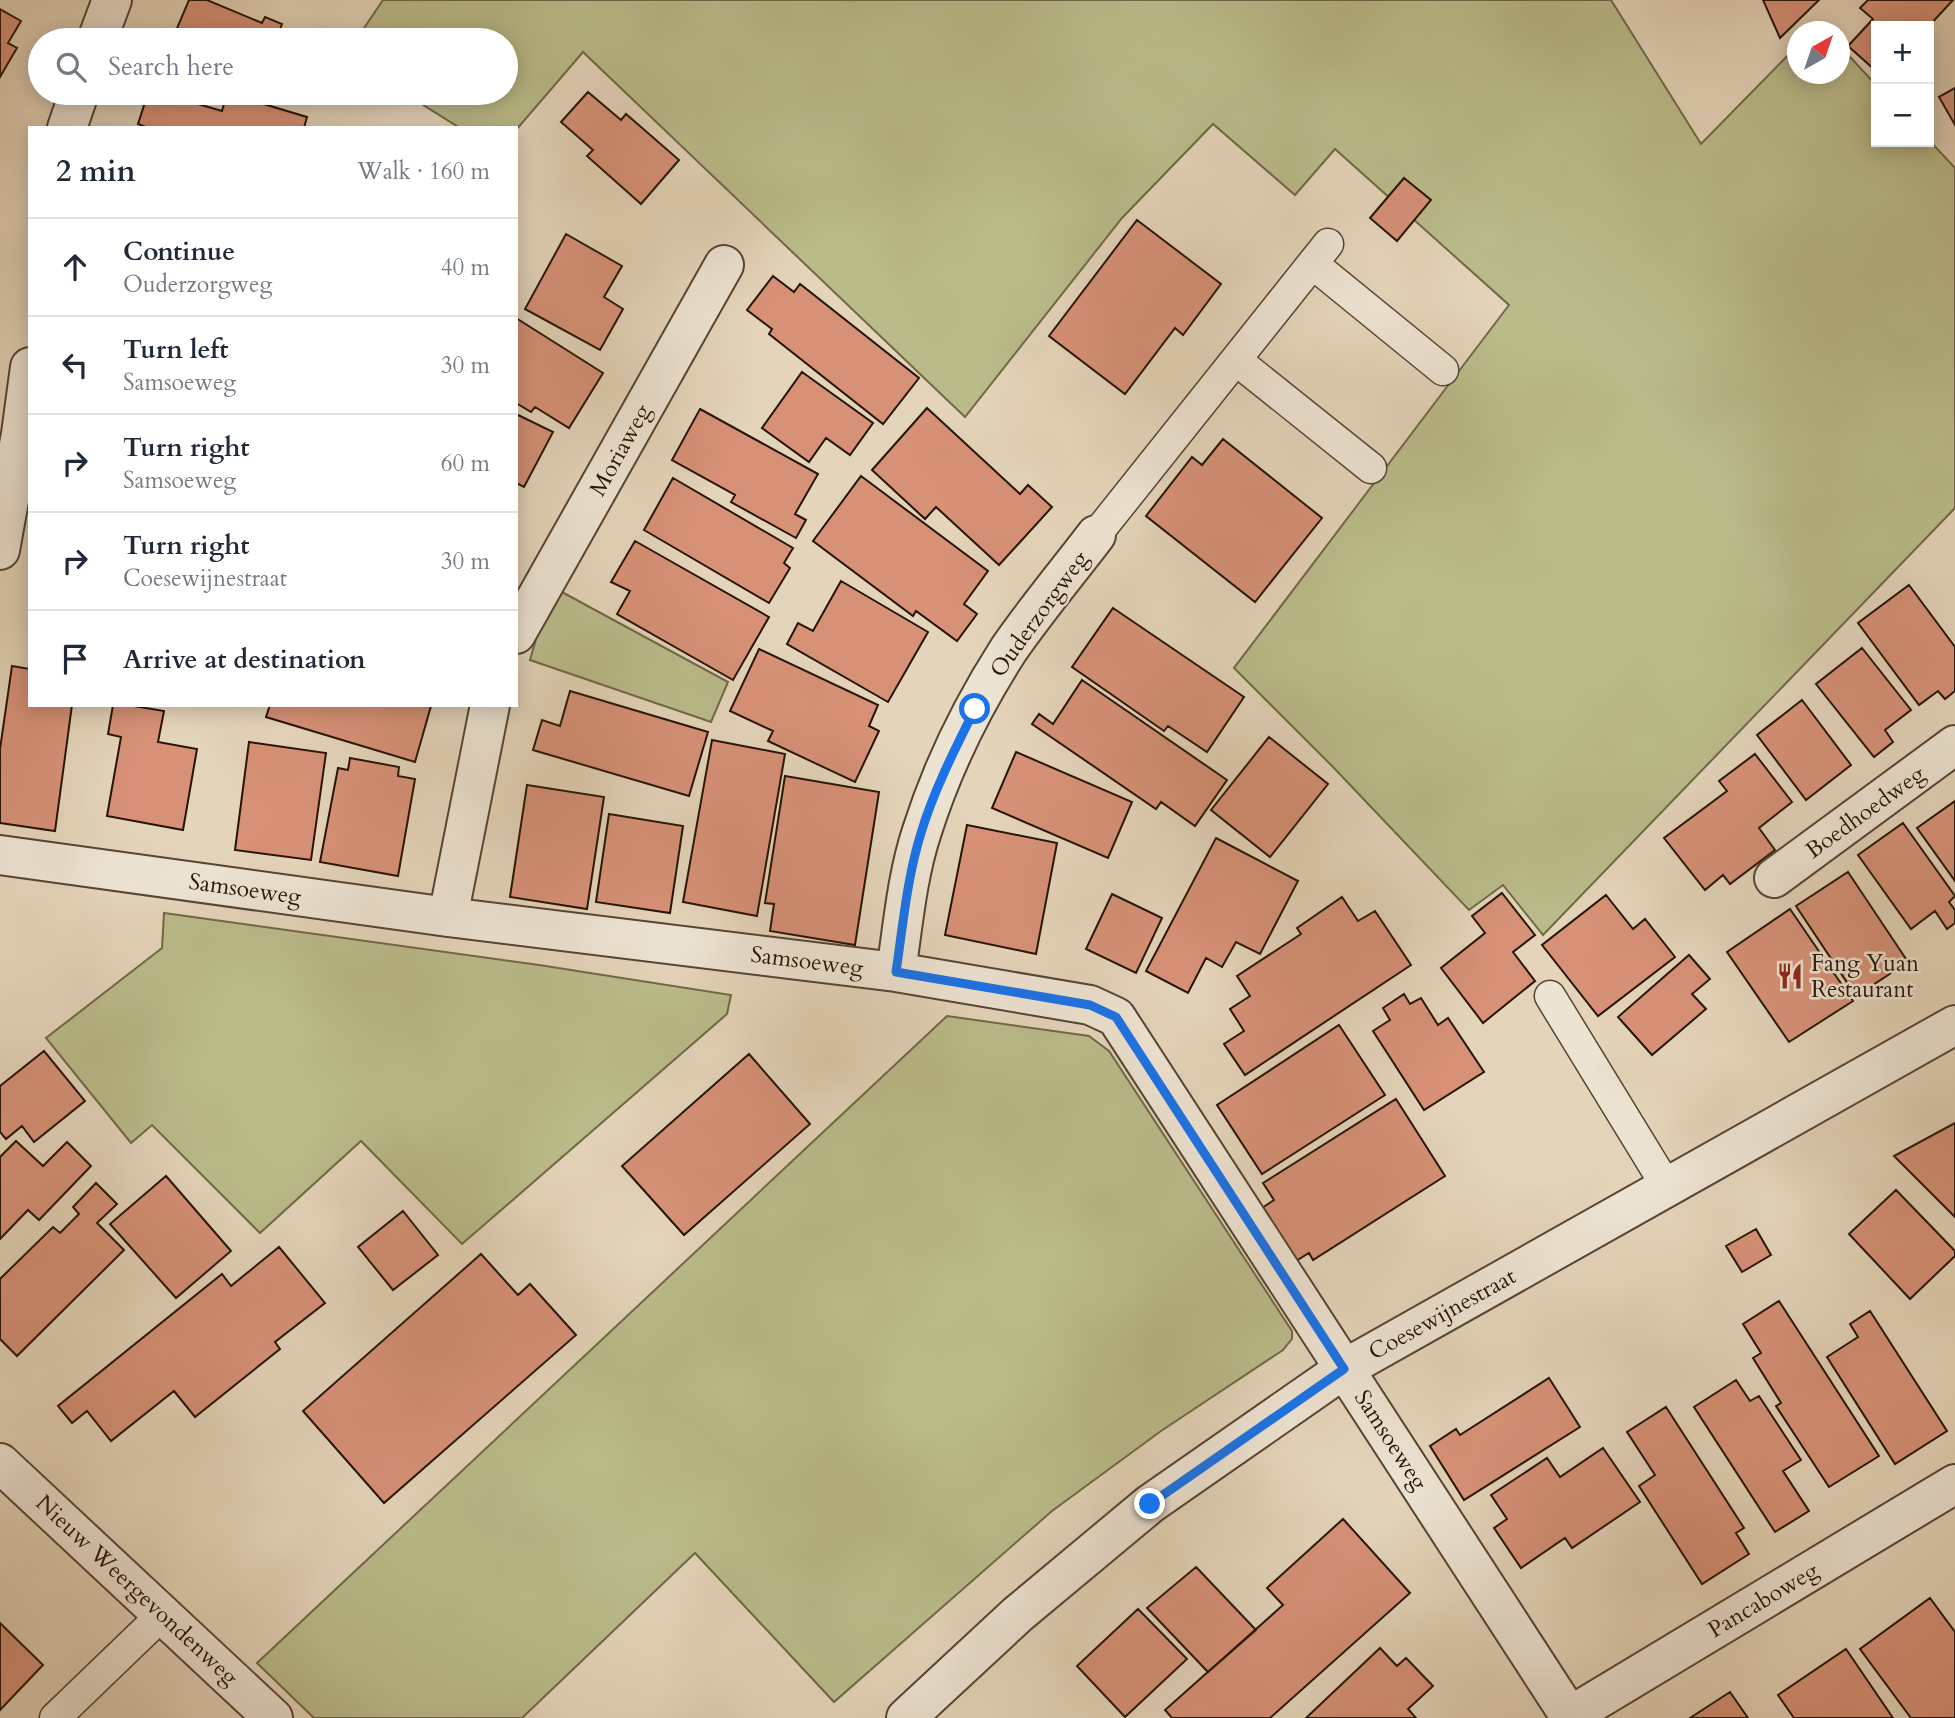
<!DOCTYPE html>
<html lang="en">
<head>
<meta charset="utf-8">
<style>
	:root { --surface:#fff; --page:#f2f2f3; --text:#1f2937; --muted:#747a83; --line:#e0e1e3 }
	body { margin:0; font-family:Cardo,serif; background:var(--page); color:var(--text) }
	.controls { position:absolute; right:21px; top:21px; display:grid; overflow:hidden; border-radius:0px; box-shadow:0 4px 18px #0003 }
	.controls button { width:63px; height:63px; display:grid; place-items:center; padding:0; border:0; border-bottom:2px solid var(--line); background:var(--surface); color:var(--text); font:35px sans-serif }
	.compass { position:absolute; left:1787px; top:21px; width:63px; height:63px; border-radius:50%; background:var(--surface); box-shadow:0 4px 18px #0003; rotate:40deg }
	.stop { position:absolute; width:21px; height:21px; margin:-16px; border:5px solid #1a73e8; border-radius:50%; background:#fff }
	.stop.end { background:#1a73e8; border-color:#fff; box-shadow:0 2px 7px #0008 }
	.list { margin:0; padding:0; list-style:none }
	h2 { display:flex; justify-content:space-between; align-items:center; height:91px; margin:0; padding:0 28px; font-size:30px }
	h2 small { font-size:23px; font-weight:400; color:var(--muted) }
	.list li { display:grid; grid-template-columns:46px 1fr auto; gap:21px; align-items:center; box-sizing:border-box; height:98px; padding:0 28px; border-top:2px solid var(--line) }
	.list b { display:block; font-size:26px; white-space:nowrap }
	.list p { margin:0; font-size:23px; white-space:nowrap; color:var(--muted) }
	.list em { font-size:23px; font-style:normal; color:var(--muted) }
	.icon { flex:none; width:38px; height:38px; fill:none; stroke:currentColor; stroke-width:2; stroke-linecap:round; stroke-linejoin:round }
	.map { position:relative; flex:none; width:1955px; height:1718px; overflow:hidden }
	.search { position:absolute; background:var(--surface); box-shadow:0 4px 18px #0003; left:28px; top:28px; width:490px; height:77px; display:flex; align-items:center; gap:18px; box-sizing:border-box; padding:0 24px; border-radius:38px; color:var(--muted); font-size:26px }
	.panel { position:absolute; background:var(--surface); box-shadow:0 4px 18px #0003; left:28px; top:126px; width:490px; height:581px; border-radius:0px }
	.map>svg:first-child { display:block }
	.green { fill:#bbbb8a; stroke:#706848; stroke-width:2 }
	.building { fill:#d79177; stroke:#261405; stroke-width:2 }
	.lines { fill:none; stroke-linecap:round; stroke-linejoin:round }
	.service-casing { stroke:#564432; stroke-width:33 }
	.minor-casing { stroke:#564432; stroke-width:42 }
	.tertiary-casing { stroke:#564432; stroke-width:42 }
	.service { stroke:#ede3d2; stroke-width:30 }
	.minor { stroke:#ede3d2; stroke-width:38 }
	.tertiary { stroke:#ede3d2; stroke-width:38 }
	.route { stroke:#1a73e8; stroke-width:9 }
	.labels { text-anchor:middle; dominant-baseline:central; stroke-width:5; stroke-linejoin:round; paint-order:stroke }
	.street-label { font-size:23px; fill:#261405; stroke:#ede3d2 }
	.poi-label { font-size:23px; fill:#261405; stroke:#ede3d2; text-anchor:start }
</style>
</head>
<body>
<div class="map">
<svg width="1955" height="1718" viewBox="0 0 1955 1718">
	<rect width="100%" height="100%" fill="#e4d4b9"/>
	<filter id="stains"><feTurbulence type="fractalNoise" baseFrequency=".00286" numOctaves="4"/><feColorMatrix values="0 0 0 0 .2 0 0 0 0 .09 0 0 0 0 .02 0 0 0 .5 -.17"/></filter>
	<radialGradient id="worn" r=".72"><stop offset=".6" stop-color="#630" stop-opacity="0"/><stop offset="1" stop-color="#630" stop-opacity=".3"/></radialGradient>
	<!-- green -->
	<path class="green" d="M 383,0 L 1611,0 L 1701,144 L 1797,46 L 1798,74 L 1840,74 L 1840,46 L 1876,85 L 1876,142 L 1929,140 L 1955,168 L 1955,508 L 1543,935 L 1503,885 L 1469,910 L 1333,767 L 1234,668 L 1509,305 L 1335,149 L 1295,195 L 1213,124 L 1122,218 L 965,417 L 583,52 L 516,130 L 516,128 L 460,128 L 404,93 L 506,93 L 506,40 L 356,40 Z
		M 560,591 L 728,682 L 711,722 L 530,660 L 542,618 Z
		M 164,913 L 539,965 L 731,995 L 727,1014 L 462,1244 L 361,1141 L 260,1233 L 152,1125 L 131,1143 L 46,1038 L 162,948 Z
		M 947,1016 L 1089,1036 L 1109,1051 L 1292,1331 L 1292,1339 L 1283,1350 L 1161,1431 L 1052,1511 L 834,1702 L 695,1553 L 522,1718 L 314,1718 L 257,1663 Z"/>
	<!-- building -->
	<path class="building" d="M 189,0 L 207,0 L 262,23 L 265,17 L 282,24 L 276,40 L 172,40 Z
		M 1763,0 L 1819,0 L 1780,38 Z
		M 1868,0 L 1953,0 L 1929,26 L 1876,26 L 1876,71 L 1848,46 L 1873,19 L 1860,8 Z
		M 0,9 L 21,21 L 8,43 L 17,48 L 0,77 Z
		M 1955,88 L 1955,125 L 1939,97 Z
		M 588,92 L 621,120 L 626,114 L 679,160 L 641,204 L 587,156 L 593,150 L 561,122 Z
		M 148,93 L 160,93 L 222,111 L 227,93 L 307,117 L 304,128 L 148,128 L 138,124 Z
		M 1404,178 L 1431,200 L 1397,241 L 1370,218 Z
		M 1137,220 L 1221,284 L 1183,335 L 1175,328 L 1125,394 L 1049,336 Z
		M 566,234 L 622,266 L 604,297 L 623,309 L 600,350 L 525,309 Z
		M 773,276 L 794,292 L 800,284 L 919,378 L 883,424 L 769,334 L 772,329 L 747,310 Z
		M 516,318 L 603,373 L 569,428 L 535,407 L 531,412 L 516,403 Z
		M 802,372 L 873,423 L 850,455 L 826,438 L 809,462 L 762,428 Z
		M 927,408 L 1020,494 L 1028,485 L 1052,507 L 999,565 L 936,507 L 925,519 L 872,470 Z
		M 700,409 L 818,474 L 795,514 L 806,520 L 796,538 L 731,502 L 735,495 L 672,460 Z
		M 516,414 L 553,432 L 524,487 L 516,483 Z
		M 1223,439 L 1322,518 L 1255,602 L 1146,516 L 1192,457 L 1202,465 Z
		M 861,476 L 988,571 L 964,604 L 977,614 L 957,641 L 916,611 L 913,616 L 813,541 Z
		M 673,478 L 793,548 L 784,563 L 790,568 L 769,603 L 644,530 Z
		M 635,541 L 769,617 L 733,680 L 617,614 L 630,591 L 611,582 Z
		M 841,581 L 928,632 L 888,702 L 787,644 L 798,623 L 813,631 Z
		M 1909,585 L 1955,647 L 1955,691 L 1945,699 L 1938,691 L 1919,705 L 1858,623 Z
		M 1113,608 L 1244,697 L 1207,752 L 1168,726 L 1164,731 L 1072,667 Z
		M 1862,648 L 1911,710 L 1885,730 L 1893,742 L 1874,757 L 1816,684 Z
		M 759,649 L 878,705 L 869,726 L 879,731 L 855,782 L 768,741 L 773,731 L 730,711 Z
		M 12,666 L 30,669 L 30,705 L 72,705 L 55,831 L 0,823 L 0,749 Z
		M 1082,680 L 1227,780 L 1195,826 L 1161,802 L 1156,809 L 1032,724 L 1039,714 L 1053,724 Z
		M 570,691 L 708,732 L 689,796 L 533,750 L 542,720 L 560,726 Z
		M 1802,700 L 1851,765 L 1806,800 L 1757,735 Z
		M 113,705 L 128,705 L 164,711 L 158,742 L 197,749 L 183,830 L 107,816 L 121,737 L 108,734 Z
		M 270,705 L 429,705 L 431,706 L 415,762 L 266,717 Z
		M 1269,737 L 1328,784 L 1270,857 L 1211,810 Z
		M 712,740 L 785,754 L 757,916 L 683,902 Z
		M 249,742 L 326,753 L 311,860 L 235,850 Z
		M 1016,752 L 1132,802 L 1108,858 L 992,808 Z
		M 1755,754 L 1792,802 L 1759,828 L 1775,850 L 1730,884 L 1723,875 L 1705,890 L 1664,838 L 1727,791 L 1719,781 Z
		M 350,758 L 399,767 L 398,776 L 415,779 L 398,876 L 320,862 L 338,768 L 348,770 Z
		M 785,776 L 879,792 L 855,945 L 770,931 L 774,904 L 765,903 Z
		M 527,785 L 604,797 L 587,909 L 510,897 Z
		M 1955,801 L 1955,881 L 1917,828 Z
		M 609,814 L 683,826 L 670,913 L 596,902 Z
		M 1903,823 L 1955,896 L 1949,902 L 1955,910 L 1955,923 L 1947,929 L 1935,911 L 1911,929 L 1858,855 Z
		M 967,825 L 1057,843 L 1036,954 L 945,935 Z
		M 1216,838 L 1298,881 L 1260,954 L 1236,942 L 1222,967 L 1206,958 L 1188,993 L 1146,971 Z
		M 1848,872 L 1908,962 L 1856,996 L 1796,906 Z
		M 1502,893 L 1535,935 L 1513,952 L 1535,981 L 1483,1023 L 1441,968 L 1485,933 L 1472,916 Z
		M 1112,894 L 1162,918 L 1136,973 L 1086,949 Z
		M 1606,895 L 1633,929 L 1645,919 L 1675,957 L 1598,1016 L 1542,945 Z
		M 1342,897 L 1358,921 L 1375,911 L 1411,965 L 1245,1075 L 1224,1044 L 1244,1031 L 1230,1009 L 1250,996 L 1237,976 L 1301,934 L 1297,928 Z
		M 1790,909 L 1853,1001 L 1789,1042 L 1727,952 Z
		M 1689,955 L 1710,979 L 1692,994 L 1706,1009 L 1652,1055 L 1618,1017 Z
		M 1404,994 L 1410,1004 L 1421,998 L 1438,1025 L 1448,1018 L 1484,1072 L 1424,1110 L 1373,1031 L 1390,1020 L 1383,1008 Z
		M 1339,1025 L 1385,1095 L 1262,1174 L 1217,1105 Z
		M 44,1051 L 85,1101 L 34,1142 L 22,1126 L 6,1139 L 0,1132 L 0,1086 Z
		M 749,1054 L 810,1124 L 684,1235 L 622,1166 Z
		M 1396,1099 L 1445,1176 L 1313,1260 L 1309,1253 L 1296,1261 L 1262,1208 L 1274,1200 L 1263,1183 Z
		M 1955,1123 L 1955,1217 L 1894,1156 Z
		M 16,1141 L 43,1166 L 67,1142 L 91,1166 L 39,1220 L 28,1210 L 0,1239 L 0,1157 Z
		M 166,1176 L 231,1251 L 176,1298 L 110,1224 Z
		M 96,1183 L 117,1204 L 97,1223 L 124,1250 L 17,1356 L 0,1339 L 0,1279 L 53,1227 L 60,1233 L 79,1214 L 73,1207 Z
		M 1896,1190 L 1955,1251 L 1955,1256 L 1910,1299 L 1849,1234 Z
		M 403,1211 L 438,1255 L 393,1290 L 358,1247 Z
		M 1756,1229 L 1771,1255 L 1742,1272 L 1726,1246 Z
		M 279,1247 L 325,1303 L 275,1342 L 280,1349 L 195,1417 L 174,1391 L 111,1441 L 87,1411 L 72,1423 L 58,1406 L 222,1274 L 231,1286 Z
		M 481,1254 L 518,1295 L 530,1284 L 576,1335 L 384,1503 L 303,1411 Z
		M 1779,1301 L 1879,1456 L 1829,1487 L 1776,1406 L 1781,1403 L 1753,1358 L 1761,1353 L 1743,1324 Z
		M 1870,1311 L 1947,1431 L 1895,1464 L 1827,1357 L 1858,1337 L 1850,1324 Z
		M 1549,1378 L 1580,1427 L 1464,1500 L 1430,1446 L 1456,1429 L 1460,1435 Z
		M 1736,1380 L 1750,1401 L 1759,1396 L 1801,1460 L 1783,1471 L 1809,1511 L 1775,1532 L 1694,1407 Z
		M 1666,1407 L 1744,1528 L 1736,1533 L 1749,1554 L 1702,1584 L 1639,1486 L 1655,1475 L 1627,1432 Z
		M 1603,1448 L 1640,1502 L 1572,1548 L 1565,1538 L 1521,1568 L 1494,1528 L 1507,1519 L 1491,1495 L 1547,1458 L 1560,1477 Z
		M 1343,1519 L 1410,1593 L 1270,1718 L 1172,1718 L 1165,1710 L 1283,1605 L 1267,1588 Z
		M 1196,1567 L 1256,1630 L 1208,1672 L 1147,1608 Z
		M 1930,1598 L 1955,1632 L 1955,1718 L 1911,1718 L 1860,1649 Z
		M 1138,1609 L 1187,1659 L 1125,1717 L 1077,1666 Z
		M 0,1623 L 43,1665 L 0,1710 Z
		M 1380,1648 L 1397,1666 L 1406,1658 L 1433,1686 L 1408,1709 L 1416,1718 L 1306,1718 Z
		M 1846,1649 L 1893,1718 L 1794,1718 L 1778,1695 Z
		M 1730,1692 L 1748,1718 L 1690,1718 Z"/>
	<g class="lines">
		<!-- service casing -->
		<g class="service-casing">
			<path id="service" d="M 1313,264 L 1443,370
				M 1236,360 L 1371,468
				M 1096,535 L 1328,244
				M 1550,996 L 1667,1187
				M 55,1718 L 163,1614"/>
		</g>
		<!-- minor casing -->
		<g class="minor-casing">
			<path id="minor" d="M 97,40 L 112,0
				M 67,128 L 79,93
				M 0,550 L 21,434 L 30,367
				M 516,634 L 724,265
				M 0,855 L 448,917 L 896,972 L 1090,1005 L 1116,1017 L 1571,1718
				M 1774,878 L 1955,745
				M 448,917 L 490,705
				M 896,972 C 903,925 907,876 922,831 C 942,768 973,705 1009,649 C 1036,610 1067,573 1096,535
				M 1570,1716 L 1955,1484"/>
		</g>
		<!-- tertiary casing -->
		<g class="tertiary-casing">
			<path id="tertiary" d="M 0,1463 L 273,1718
				M 906,1718 L 1018,1614 L 1150,1504 L 1344,1369 L 1955,1025"/>
		</g>
		<!-- service -->
		<use href="#service" class="service"/>
		<!-- minor -->
		<use href="#minor" class="minor"/>
		<!-- tertiary -->
		<use href="#tertiary" class="tertiary"/>
	</g>
	<g class="lines">
		<!-- route -->
		<path class="route" d="M 975,709 C 955,749 934,790 921,833 C 907,878 903,925 896,972 L 1090,1005 L 1116,1017 L 1344,1369 L 1150,1504"/>
	</g>
	<!-- icons -->
	<defs>
		<g id="restaurant-bare" transform="scale(2.1)"><path d="M-5-6h1v4h1v-4h1v4h1v-4h1v5L-1.5 .5V6h-2V.5L-5-1ZM5-6V6H3V1.5H1.5Q1.5-4 5-6Z" fill="#8f2418" stroke="#ede3d2" stroke-width="2.5" paint-order="stroke"/></g>
	</defs>
	<g fill-rule="evenodd">
		<use href="#restaurant-bare" x="1790" y="976"/>
	</g>
	<g class="labels">
		<!-- street labels -->
		<g class="street-label">
			<text transform="translate(620 450) rotate(-61)">Moriaweg</text>
			<text transform="translate(1039 614) rotate(-54)">Ouderzorgweg</text>
			<text transform="translate(1865 812) rotate(-36)">Boedhoedweg</text>
			<text transform="translate(245 889) rotate(8)">Samsoeweg</text>
			<text transform="translate(807 961) rotate(7)">Samsoeweg</text>
			<text transform="translate(1442 1314) rotate(-29)">Coesewijnestraat</text>
			<text transform="translate(1391 1440) rotate(57)">Samsoeweg</text>
			<text transform="translate(137 1590) rotate(43)">Nieuw Weergevondenweg</text>
			<text transform="translate(1763 1600) rotate(-31)">Pancaboweg</text>
		</g>
		<!-- poi labels -->
		<g class="poi-label">
			<text x="1811" y="963">Fang Yuan<tspan x="1811" dy="26">Restaurant</tspan></text>
		</g>
	</g>
	<rect width="100%" height="100%" filter="url(#stains)"/>
	<rect width="100%" height="100%" fill="url(#worn)"/>
</svg>
<div class="controls">
<button>+</button>
<button>−</button>
</div>
<svg class="compass" viewBox="-18 -18 36 36"><path d="M0-13l5 13h-10z" fill="#e53935"/><path d="M0 13l5-13h-10z" fill="#747a83"/></svg>
<div class="stop" style="left:975px;top:709px"></div>
<div class="stop end" style="left:1150px;top:1504px"></div>
<div class="search"><svg class="icon" aria-label="search" viewBox="0 0 24 24"><circle cx="10" cy="10" r="6"/><path d="M15 15l6 6"/></svg>Search here</div>
<section class="panel">
<h2>2 min<small>Walk · 160 m</small></h2>
<ul class="list">
<li><svg class="icon" aria-label="ahead" viewBox="0 0 24 24"><path d="M12 20V5M6 11l6-6 6 6"/></svg><div><b>Continue</b><p>Ouderzorgweg</p></div><em>40 m</em></li>
<li><svg class="icon" aria-label="left" viewBox="0 0 24 24"><path d="M17 20v-9H6M10 6l-5 5 5 5"/></svg><div><b>Turn left</b><p>Samsoeweg</p></div><em>30 m</em></li>
<li><svg class="icon" aria-label="right" viewBox="0 0 24 24"><path d="M7 20v-9h11M14 6l5 5-5 5"/></svg><div><b>Turn right</b><p>Samsoeweg</p></div><em>60 m</em></li>
<li><svg class="icon" aria-label="right" viewBox="0 0 24 24"><path d="M7 20v-9h11M14 6l5 5-5 5"/></svg><div><b>Turn right</b><p>Coesewijnestraat</p></div><em>30 m</em></li>
<li><svg class="icon" aria-label="arrive" viewBox="0 0 24 24"><path d="M6 21V4h12l-3 4 3 4H6"/></svg><div><b>Arrive at destination</b></div></li>
</ul>
</section>
</div>
</body>
</html>
